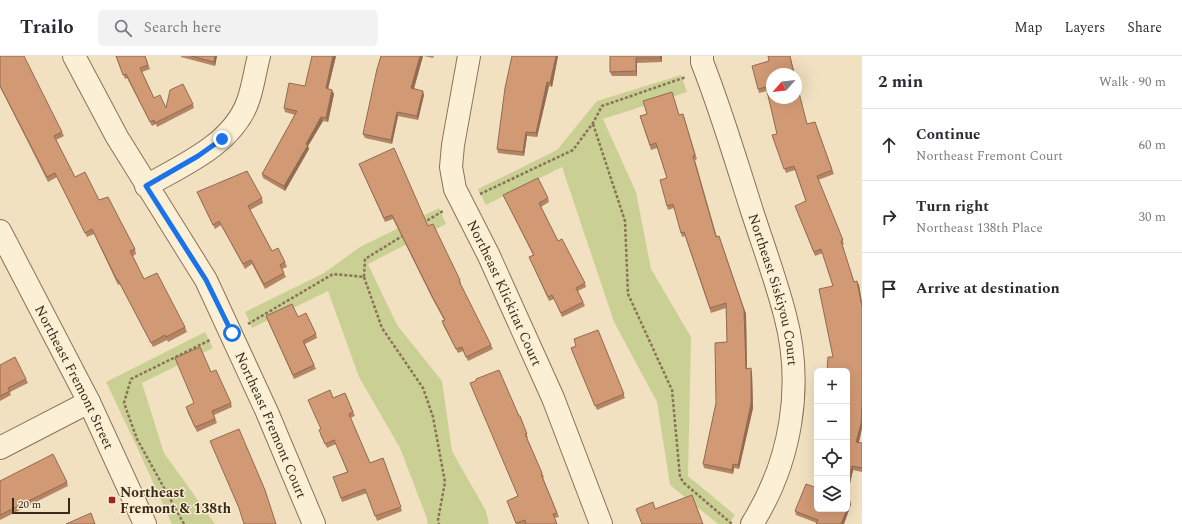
<!DOCTYPE html>
<html lang="en">
<head>
<meta charset="utf-8">
<style>
	:root { --surface:#fff; --page:#f2f2f3; --text:#2b2b33; --muted:#7c7c81; --line:#e1e1e2 }
	body { margin:0; font-family:Spectral,serif; background:var(--page); color:var(--text) }
	.controls { position:absolute; right:12px; bottom:12px; display:grid; overflow:hidden; border-radius:6px; box-shadow:0 4px 16px #0002 }
	.controls button { width:36px; height:36px; display:grid; place-items:center; padding:0; border:0; border-bottom:1px solid var(--line); background:var(--surface); color:var(--text); font:20px sans-serif }
	.compass { position:absolute; left:766px; top:12px; width:36px; height:36px; border-radius:50%; background:var(--surface); box-shadow:0 4px 16px #0002; rotate:243deg }
	.scale { position:absolute; left:12px; bottom:10px; width:58px; box-sizing:border-box; padding-left:4px; border:2px solid #3a2a1c; border-top:0; font-size:11px; line-height:14px; white-space:nowrap; color:#3a2a1c; -webkit-text-stroke:3px #f8ecd1; paint-order:stroke }
	.stop { position:absolute; width:12px; height:12px; margin:-9px; border:3px solid #1a73e8; border-radius:50%; background:#fff }
	.stop.end { background:#1a73e8; border-color:#fff; box-shadow:0 1px 4px #0008 }
	.list { margin:0; padding:0; list-style:none }
	h2 { display:flex; justify-content:space-between; align-items:center; height:52px; margin:0; padding:0 16px; font-size:17px }
	h2 small { font-size:13px; font-weight:400; color:var(--muted) }
	.list li { display:grid; grid-template-columns:26px 1fr auto; gap:12px; align-items:center; box-sizing:border-box; height:72px; padding:0 16px; border-top:1px solid var(--line) }
	.list b { display:block; font-size:15px; white-space:nowrap }
	.list p { margin:0; font-size:13px; white-space:nowrap; color:var(--muted) }
	.list em { font-size:13px; font-style:normal; color:var(--muted) }
	.icon { flex:none; width:22px; height:22px; fill:none; stroke:currentColor; stroke-width:2; stroke-linecap:round; stroke-linejoin:round }
	.map { position:relative; flex:none; width:862px; height:468px; overflow:hidden }
	header { display:flex; align-items:center; gap:24px; box-sizing:border-box; height:56px; padding:0 20px; background:var(--surface); border-bottom:1px solid var(--line) }
	header strong { font-size:19px }
	nav { display:flex; gap:22px; margin-inline-start:auto; font-size:14px }
	.search { width:280px; height:36px; background:var(--page); display:flex; align-items:center; gap:10px; box-sizing:border-box; padding:0 14px; border-radius:6px; color:var(--muted); font-size:15px }
	main { display:flex }
	aside { flex:1; background:var(--surface) }
	.map>svg:first-child { display:block }
	.green { fill:#cad094 }
	.lines { fill:none; stroke-linecap:round; stroke-linejoin:round }
	.minor-casing { stroke:#8b7257; stroke-width:24 }
	.path { stroke:#8b7257; stroke-width:2.5; stroke-dasharray:3 2; stroke-linecap:butt }
	.minor { stroke:#fbefd5; stroke-width:22 }
	.wall { fill:#b48464 }
	.shaded-wall { fill:#926b51 }
	.building { fill:#d19974; stroke:#926b51 }
	.route { stroke:#1a73e8; stroke-width:5 }
	.poi-dot { fill:#9e2327; stroke:#f8ecd1; stroke-width:1.5 }
	.labels { text-anchor:middle; dominant-baseline:central; stroke-width:3; stroke-linejoin:round; paint-order:stroke }
	.street-label { font-size:14px; fill:#3a2a1c; stroke:#f8ecd1 }
	.poi-label { font-size:14px; font-weight:bold; fill:#3a2a1c; stroke:#f8ecd1; text-anchor:start }
</style>
</head>
<body>
<header>
<strong>Trailo</strong>
<div class="search"><svg class="icon" aria-label="search" viewBox="0 0 24 24"><circle cx="10" cy="10" r="6"/><path d="M15 15l6 6"/></svg>Search here</div>
<nav><a>Map</a><a>Layers</a><a>Share</a></nav>
</header>
<main>
<div class="map">
<svg width="862" height="468" viewBox="0 0 862 468">
	<rect width="100%" height="100%" fill="#f1e1c1"/>
	<!-- green -->
	<path class="green" d="M 681,19 L 687,36 L 603,63 L 636,136 L 651,213 L 691,281 L 688,420 L 735,459 L 729,468 L 718,468 L 670,429 L 657,346 L 614,266 L 562,111 L 486,149 L 478,133 L 557,94 L 597,45 Z
		M 439,152 L 446,168 L 368,208 L 397,269 L 442,325 L 452,395 L 486,455 L 489,468 L 428,468 L 426,460 L 400,392 L 359,321 L 328,235 L 252,272 L 245,256 L 324,217 L 360,191 Z
		M 205,276 L 213,292 L 142,327 L 164,397 L 215,468 L 172,468 L 136,389 L 106,326 Z"/>
	<g class="lines">
		<!-- minor casing -->
		<g class="minor-casing">
			<g id="minor">
				<path id="s1" d="M 74,0 L 117,81 L 206,224 L 267,356 L 314,468"/>
				<path id="s2" d="M 469,0 L 453,89 L 451,111 L 455,133 L 489,200 L 553,342 L 601,468"/>
				<path id="s3" d="M 702,0 L 702,6 C 721,54 736,105 752,155 C 763,189 776,224 785,259 C 804,330 791,406 752,468"/>
				<path d="M 146,130 C 183,109 233,88 248,45 C 253,31 255,15 259,0"/>
				<path id="s4" d="M 0,175 L 89,346 L 145,468"/>
				<path d="M 0,392 L 89,346"/>
			</g>
		</g>
		<!-- path -->
		<path class="path" d="M 593,68 L 625,165 L 628,238 L 672,334 L 680,421 L 684,427 L 732,468
			M 480,138 L 573,94 L 593,67 L 602,50 L 686,21
			M 423,167 L 443,155
			M 364,221 L 382,272 L 423,332 L 433,361 L 445,426 L 438,464 L 439,468
			M 248,268 L 333,218 L 364,221 L 365,203 L 404,179
			M 184,468 L 137,383 L 124,347 L 131,323 L 210,284"/>
		<!-- minor -->
		<use href="#minor" class="minor"/>
	</g>
	<!-- wall -->
	<path class="wall" d="M 0,0 L 62,76 L 64,80 L 56,84 L 75,121 L 99,144 L 135,193 L 136,198 L 133,200 L 144,223 L 185,271 L 187,276 L 168,286 L 167,284 L 153,291 L 120,228 L 118,229 L 94,178 L 87,181 L 57,121 L 48,126 L 0,31 Z
		M 116,0 L 145,0 L 150,13 L 142,16 L 154,42 L 166,52 L 193,48 L 194,52 L 157,71 L 156,68 L 152,70 L 127,22 L 125,23 Z
		M 181,0 L 217,0 L 215,10 L 181,1 Z
		M 336,0 L 328,33 L 334,38 L 328,66 L 323,65 L 308,90 L 309,93 L 285,135 L 263,122 L 262,118 L 295,59 L 285,56 L 284,52 L 305,30 Z
		M 423,0 L 414,32 L 424,39 L 418,64 L 398,60 L 392,88 L 365,82 L 363,78 Z
		M 424,0 L 434,0 L 433,2 Z
		M 512,0 L 558,0 L 552,31 L 549,30 L 537,81 L 527,80 L 524,100 L 498,97 L 497,93 Z
		M 610,0 L 662,0 L 662,6 L 637,7 L 637,20 L 612,20 L 610,16 Z
		M 790,0 L 795,18 L 772,18 L 807,68 L 815,66 L 834,118 L 818,124 L 844,188 L 842,189 L 854,226 L 859,229 L 862,247 L 862,372 L 859,386 L 862,387 L 862,416 L 853,414 L 847,441 L 847,315 L 833,301 L 833,230 L 823,197 L 815,200 L 795,150 L 806,145 L 795,114 L 786,117 L 772,79 L 777,78 L 767,35 L 759,37 L 758,33 L 769,5 Z
		M 647,58 L 680,59 L 683,58 L 697,103 L 695,104 L 717,181 L 746,258 L 747,313 L 752,317 L 753,352 L 739,413 L 734,412 L 733,418 L 704,412 L 703,408 L 716,347 L 727,286 L 726,252 L 711,257 L 685,180 L 682,181 L 681,177 L 674,152 L 668,154 L 667,150 L 667,122 L 657,92 L 651,94 L 640,60 Z
		M 359,108 L 428,170 L 460,224 L 461,228 L 461,229 L 493,293 L 468,305 L 463,295 L 458,297 L 443,269 L 442,265 L 444,264 L 432,242 L 393,163 L 385,166 Z
		M 197,136 L 262,142 L 263,147 L 250,154 L 272,195 L 285,206 L 287,211 L 282,213 L 286,221 L 265,233 L 252,208 L 245,213 L 221,169 L 215,173 Z
		M 503,139 L 548,142 L 549,146 L 541,151 L 558,185 L 585,227 L 586,231 L 578,235 L 585,250 L 562,261 L 554,243 L 549,245 L 529,201 L 533,199 Z
		M 266,260 L 298,261 L 316,278 L 317,282 L 305,288 L 316,313 L 294,323 Z
		M 598,274 L 625,342 L 597,354 L 571,292 L 576,290 Z
		M 0,309 L 26,323 L 28,327 L 10,336 L 11,339 L 0,345 Z
		M 211,316 L 231,347 L 232,351 L 214,359 L 217,367 L 197,376 L 187,355 L 194,347 Z
		M 476,325 L 519,360 L 520,360 L 528,382 L 527,382 L 542,417 L 544,421 L 543,422 L 559,461 L 554,462 L 557,468 L 516,468 L 507,445 L 518,440 Z
		M 345,337 L 355,360 L 350,362 L 370,407 L 383,402 L 402,455 L 377,465 L 367,437 L 342,446 L 333,421 L 347,416 L 336,388 L 327,392 L 320,378 L 321,373 L 333,342 Z
		M 0,425 L 67,426 L 68,430 L 0,464 Z
		M 850,445 L 851,449 L 817,467 L 796,459 L 795,455 Z"/>
	<!-- shaded-wall -->
	<path class="shaded-wall" d="M 215,0 L 217,0 L 215,10 L 214,6 Z
		M 333,0 L 336,0 L 327,37 L 326,32 Z
		M 420,0 L 423,0 L 413,36 L 411,32 Z
		M 556,0 L 558,0 L 552,31 L 550,27 Z
		M 660,0 L 662,0 L 662,6 L 660,2 Z
		M 636,2 L 637,7 L 637,20 L 636,15 Z
		M 547,26 L 549,30 L 537,81 L 536,77 Z
		M 332,34 L 334,38 L 328,66 L 326,62 Z
		M 423,35 L 424,39 L 418,64 L 417,60 Z
		M 397,56 L 398,60 L 392,88 L 391,84 Z
		M 321,61 L 323,65 L 308,90 L 309,93 L 285,135 L 284,130 L 306,88 Z
		M 526,76 L 527,80 L 524,100 L 523,96 Z
		M 719,180 L 746,258 L 747,317 L 746,313 Z
		M 857,225 L 859,229 L 862,247 L 862,251 Z
		M 751,312 L 752,317 L 753,352 L 739,413 L 738,409 Z
		M 862,346 L 862,372 L 858,390 L 856,386 Z
		M 733,408 L 734,412 L 733,418 L 732,414 Z
		M 852,410 L 853,414 L 847,441 L 847,430 Z
		M 850,445 L 851,449 L 844,468 L 841,468 Z"/>
	<!-- building -->
	<path class="building" d="M 0,0 L 24,0 L 62,76 L 54,80 L 75,121 L 85,116 L 99,144 L 108,141 L 135,193 L 130,195 L 144,223 L 157,217 L 185,271 L 166,281 L 165,279 L 151,287 L 118,224 L 117,224 L 92,173 L 85,177 L 55,117 L 47,121 L 0,30 Z
		M 116,0 L 145,0 L 148,9 L 140,12 L 154,42 L 160,39 L 166,52 L 170,34 L 183,28 L 193,48 L 155,67 L 154,64 L 150,66 L 126,18 L 123,19 Z
		M 191,0 L 215,0 L 214,6 Z
		M 312,0 L 333,0 L 326,32 L 332,34 L 326,62 L 321,61 L 306,88 L 308,89 L 284,130 L 262,118 L 297,55 L 284,52 L 289,27 L 305,30 Z
		M 381,0 L 420,0 L 411,32 L 423,35 L 417,60 L 397,56 L 391,84 L 363,78 L 377,13 Z
		M 512,0 L 556,0 L 550,27 L 547,26 L 536,77 L 526,76 L 523,96 L 497,93 L 505,32 Z
		M 610,0 L 660,0 L 660,2 L 636,2 L 636,15 L 610,16 Z
		M 768,0 L 790,0 L 794,18 L 772,18 L 772,42 L 796,42 L 796,25 L 807,68 L 815,66 L 832,114 L 817,120 L 843,184 L 841,185 L 854,226 L 857,225 L 862,251 L 862,346 L 861,368 L 856,386 L 862,387 L 862,412 L 852,410 L 847,430 L 847,315 L 827,315 L 828,301 L 833,301 L 819,233 L 833,230 L 821,193 L 814,196 L 795,150 L 806,145 L 794,110 L 784,113 L 772,79 L 777,78 L 766,31 L 758,33 L 752,10 L 769,5 Z
		M 672,36 L 679,59 L 683,58 L 695,99 L 693,100 L 716,181 L 719,180 L 744,254 L 746,313 L 751,312 L 751,348 L 738,409 L 733,408 L 732,414 L 703,408 L 716,347 L 715,287 L 727,286 L 726,247 L 710,252 L 684,176 L 681,177 L 673,148 L 667,150 L 660,124 L 667,122 L 656,87 L 650,89 L 640,60 L 647,58 L 643,45 Z
		M 394,92 L 428,170 L 433,168 L 460,224 L 459,225 L 491,289 L 466,301 L 462,291 L 456,293 L 442,265 L 445,264 L 431,238 L 392,159 L 384,162 L 359,108 Z
		M 247,115 L 262,142 L 248,150 L 272,195 L 278,192 L 285,206 L 280,209 L 284,217 L 264,228 L 251,204 L 243,208 L 219,165 L 213,169 L 197,136 Z
		M 538,122 L 548,142 L 539,147 L 558,185 L 562,183 L 585,227 L 576,232 L 583,246 L 561,257 L 552,239 L 548,241 L 529,201 L 534,199 L 503,139 Z
		M 292,248 L 298,261 L 306,257 L 316,278 L 303,285 L 314,309 L 293,319 L 266,260 Z
		M 598,274 L 624,338 L 595,350 L 571,292 L 576,290 L 574,283 Z
		M 200,291 L 211,316 L 216,314 L 231,347 L 212,355 L 215,363 L 195,371 L 186,351 L 194,347 L 175,302 Z
		M 15,301 L 26,323 L 8,332 L 10,335 L 0,340 L 0,309 Z
		M 499,314 L 519,360 L 520,360 L 527,378 L 525,378 L 542,417 L 541,418 L 557,457 L 553,458 L 557,468 L 526,468 L 525,464 L 516,467 L 507,445 L 518,440 L 470,327 L 476,325 L 476,323 Z
		M 330,334 L 333,342 L 345,337 L 353,356 L 349,358 L 370,407 L 383,402 L 401,451 L 375,460 L 365,433 L 341,442 L 333,421 L 348,416 L 334,384 L 325,388 L 319,374 L 321,373 L 308,344 Z
		M 239,373 L 265,434 L 276,468 L 244,468 L 239,452 L 210,385 Z
		M 53,398 L 67,426 L 0,459 L 0,425 Z
		M 806,428 L 817,432 L 817,453 L 847,453 L 841,468 L 816,468 L 818,464 L 795,455 Z
		M 692,439 L 703,468 L 642,468 L 636,453 L 653,446 L 655,453 Z
		M 847,444 L 850,445 L 847,452 Z
		M 91,457 L 95,468 L 66,468 Z"/>
	<g class="lines">
		<!-- route -->
		<path class="route" d="M 222,83 L 198,100 L 146,130 L 206,224 L 232,277"/>
	</g>
	<!-- markers -->
	<rect class="poi-dot" x="108" y="440" width="8" height="8" rx="2"/>
	<g class="labels">
		<!-- street labels -->
		<g class="street-label">
			<text stroke="none"><textPath href="#s3" startOffset="245">Northeast Siskiyou Court</textPath></text>
			<text stroke="none"><textPath href="#s2" startOffset="250">Northeast Klickitat Court</textPath></text>
			<text stroke="none"><textPath href="#s4" startOffset="164">Northeast Fremont Street</textPath></text>
			<text stroke="none"><textPath href="#s1" startOffset="419">Northeast Fremont Court</textPath></text>
		</g>
		<!-- poi labels -->
		<g class="poi-label">
			<text x="120" y="436">Northeast<tspan x="120" dy="16">Fremont &amp; 138th</tspan></text>
		</g>
	</g>
</svg>
<div class="controls">
<button>+</button>
<button>−</button>
<button><svg class="icon" aria-label="locate" viewBox="0 0 24 24"><circle cx="12" cy="12" r="6"/><path d="M12 2v4M12 18v4M2 12h4M18 12h4"/></svg></button>
<button><svg class="icon" aria-label="layers" viewBox="0 0 24 24"><path d="M12 4l9 5-9 5-9-5zM3 14l9 5 9-5"/></svg></button>
</div>
<svg class="compass" viewBox="-18 -18 36 36"><path d="M0-13l5 13h-10z" fill="#e53935"/><path d="M0 13l5-13h-10z" fill="#7c7c81"/></svg>
<div class="scale">20 m</div>
<div class="stop" style="left:232px;top:277px"></div>
<div class="stop end" style="left:222px;top:83px"></div>
</div>
<aside>
<h2>2 min<small>Walk · 90 m</small></h2>
<ul class="list">
<li><svg class="icon" aria-label="ahead" viewBox="0 0 24 24"><path d="M12 20V5M6 11l6-6 6 6"/></svg><div><b>Continue</b><p>Northeast Fremont Court</p></div><em>60 m</em></li>
<li><svg class="icon" aria-label="right" viewBox="0 0 24 24"><path d="M7 20v-9h11M14 6l5 5-5 5"/></svg><div><b>Turn right</b><p>Northeast 138th Place</p></div><em>30 m</em></li>
<li><svg class="icon" aria-label="arrive" viewBox="0 0 24 24"><path d="M6 21V4h12l-3 4 3 4H6"/></svg><div><b>Arrive at destination</b></div></li>
</ul>
</aside>
</main>
</body>
</html>
